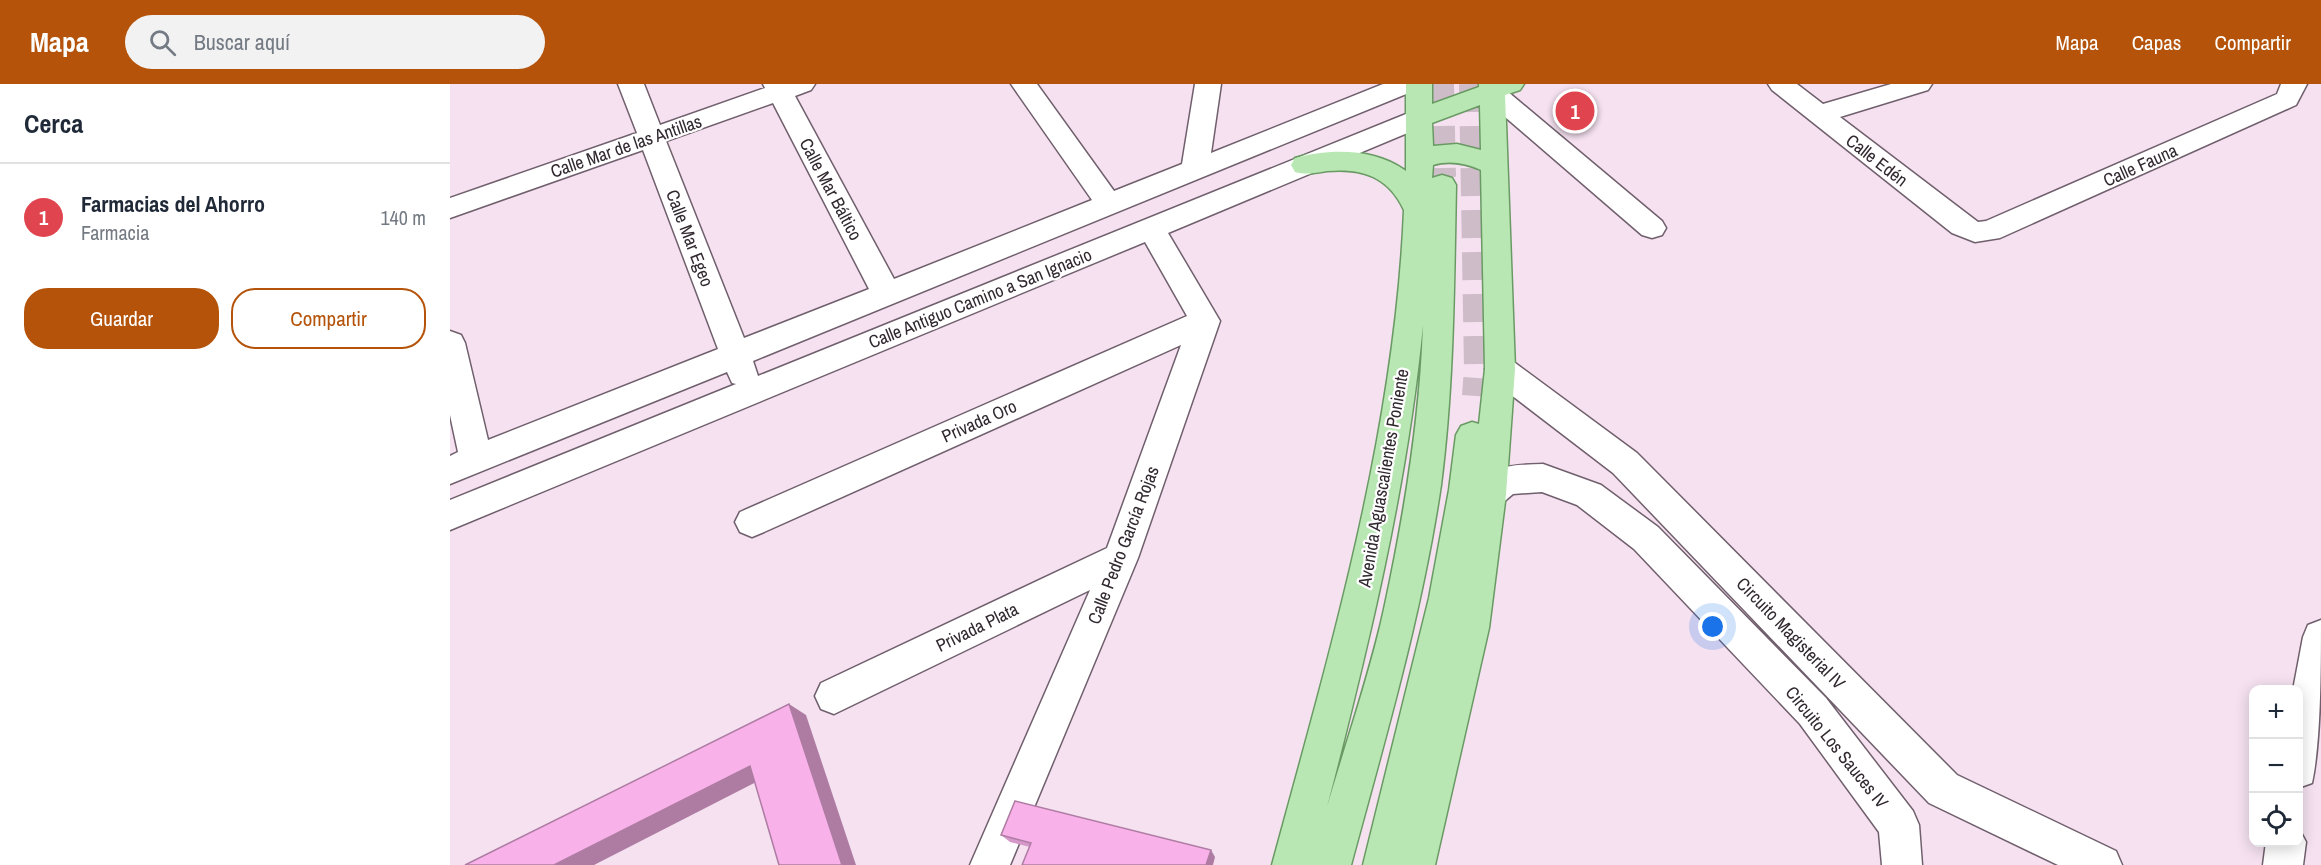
<!DOCTYPE html>
<html lang="es">
<head>
<meta charset="utf-8">
<style>
	:root { --surface:#fff; --page:#f2f2f3; --text:#1f2937; --muted:#747a83; --line:#e0e1e3; --accent:#b45309 }
	body { margin:0; font-family:"Archivo Narrow",sans-serif; background:var(--page); color:var(--text) }
	.controls { position:absolute; right:18px; bottom:18px; display:grid; overflow:hidden; border-radius:12px; box-shadow:0 3px 15px #0003 }
	.controls button { width:54px; height:54px; display:grid; place-items:center; padding:0; border:0; border-bottom:2px solid var(--line); background:var(--surface); color:var(--text); font:30px sans-serif }
	.you { position:absolute; left:1263px; top:543px; width:21px; height:21px; margin:-15px; border:4px solid #fff; border-radius:50%; background:#1a73e8; box-shadow:0 0 0 9px #1a73e833 }
	.badge { display:grid; place-items:center; width:39px; height:39px; border-radius:50%; background:var(--accent); color:#fff; font-size:20px; font-weight:700 }
	.pin { position:absolute; translate:-50% -50%; border:3px solid #fff; box-shadow:0 2px 6px #0006 }
	.list { margin:0; padding:0; list-style:none }
	h2 { display:flex; justify-content:space-between; align-items:center; height:78px; margin:0; padding:0 24px; font-size:26px }
	h2 small { font-size:20px; font-weight:400; color:var(--muted) }
	.list li { display:grid; grid-template-columns:39px 1fr auto; gap:18px; align-items:center; box-sizing:border-box; height:108px; padding:0 24px; border-top:2px solid var(--line) }
	.list b { display:block; font-size:22px; white-space:nowrap }
	.list p { margin:0; font-size:20px; white-space:nowrap; color:var(--muted) }
	.list em { font-size:20px; font-style:normal; color:var(--muted) }
	.actions { display:flex; gap:12px; padding:18px 24px }
	.actions a { flex:1; padding:14px 0; border:2px solid var(--accent); border-radius:24px; text-align:center; font-size:21px; color:var(--accent) }
	.actions .main { background:var(--accent); color:#fff }
	.icon { flex:none; width:33px; height:33px; fill:none; stroke:currentColor; stroke-width:2; stroke-linecap:round; stroke-linejoin:round }
	.map { position:relative; flex:none; width:1871px; height:781px; overflow:hidden }
	header { display:flex; align-items:center; gap:36px; box-sizing:border-box; height:84px; padding:0 30px; background:var(--accent); color:#fff }
	header strong { font-size:28px }
	nav { display:flex; gap:33px; margin-inline-start:auto; font-size:21px }
	.search { width:420px; height:54px; background:var(--page); display:flex; align-items:center; gap:15px; box-sizing:border-box; padding:0 21px; border-radius:33px; color:var(--muted); font-size:22px }
	main { display:flex }
	aside { flex:1; background:var(--surface) }
	.map>svg:first-child { display:block }
	.lines { fill:none; stroke-linecap:round; stroke-linejoin:round }
	.major-tunnel { stroke:#cebcc9; stroke-width:28; stroke-dasharray:28 14; stroke-linecap:butt }
	.minor-casing { stroke:#705f6c; stroke-width:3 }
	.major-casing { stroke:#6a9a64; stroke-width:3 }
	.minor { fill:#fff; fill-rule:evenodd }
	.major { fill:#b8e7b3; fill-rule:evenodd }
	.wall { fill:#d598c8 }
	.shaded-wall { fill:#ae7ca3 }
	.building { fill:#f8b1e9; stroke:#ae7ca3; stroke-width:1.5 }
	.labels { text-anchor:middle; dominant-baseline:central; stroke-width:4.5; stroke-linejoin:round; paint-order:stroke }
	.street-label { font-size:18px; fill:#31292f; stroke:#fff }
</style>
</head>
<body>
<header>
<strong>Mapa</strong>
<div class="search"><svg class="icon" aria-label="search" viewBox="0 0 24 24"><circle cx="10" cy="10" r="6"/><path d="M15 15l6 6"/></svg>Buscar aquí</div>
<nav><a>Mapa</a><a>Capas</a><a>Compartir</a></nav>
</header>
<main>
<aside>
<h2>Cerca<small></small></h2>
<ul class="list">
<li><span class="badge" style="background:#e0444e">1</span><div><b>Farmacias del Ahorro</b><p>Farmacia</p></div><em>140 m</em></li>
</ul>
<div class="actions"><a class="main">Guardar</a><a>Compartir</a></div>
</aside>
<div class="map">
<svg width="1871" height="781" viewBox="0 0 1871 781">
	<rect width="100%" height="100%" fill="#f5e1f0"/>
	<g class="lines">
		<!-- major-tunnel -->
		<path class="major-tunnel" d="M 990,0 L 992,93
			M 1023,0 L 1028,284 L 1026,312"/>
		<!-- minor casing -->
		<g class="minor-casing">
			<path id="minor" d="M 168,0 L 194,0 L 210,41 L 315,4 L 313,0 L 365,0 L 361,6 L 345,12 L 444,195 L 642,116 L 561,0 L 587,0 L 664,107 L 732,80 L 745,0 L 771,0 L 761,69 L 933,0 L 970,0 L 966,6 L 303,277 L 308,292 L 961,28 L 970,25 L 979,28 L 983,34 L 979,40 L 718,149 L 770,237 L 688,474 L 560,781 L 520,781 L 640,506 L 384,630 L 371,625 L 365,612 L 371,599 L 657,464 L 731,261 L 314,448 L 302,453 L 290,448 L 285,438 L 290,428 L 737,232 L 695,158 L 0,446 L 0,416 L 286,300 L 282,299 L 277,288 L 0,400 L 0,372 L 8,368 L 0,331 L 0,247 L 11,251 L 15,259 L 38,356 L 268,265 L 193,66 L 0,134 L 0,114 L 187,49 ZM 323,19 L 419,205 L 294,254 L 216,57 Z
				M 1043,0 L 1051,2 L 1212,137 L 1216,144 L 1212,151 L 1202,154 L 1192,151 L 1033,14 L 1029,8 L 1033,2 Z
				M 1318,0 L 1347,0 L 1373,20 L 1441,0 L 1482,0 L 1478,6 L 1390,33 L 1528,138 L 1536,137 L 1827,10 L 1831,0 L 1857,0 L 1846,21 L 1550,154 L 1525,158 L 1502,149 L 1322,6 Z
				M 1050,273 L 1061,276 L 1187,369 L 1507,691 L 1666,767 L 1672,781 L 1608,781 L 1479,719 L 1163,389 L 1039,294 L 1035,285 L 1039,276 Z
				M 1093,380 L 1151,401 L 1208,443 L 1376,614 L 1463,727 L 1469,741 L 1472,781 L 1432,781 L 1429,748 L 1350,640 L 1184,465 L 1127,421 L 1092,408 L 1063,410 L 1051,420 L 1039,424 L 1027,420 L 1022,410 C 1037,380 1064,381 1093,380 Z
				M 1871,536 C 1871,582 1871,658 1862,699 L 1848,704 L 1848,606 L 1843,606 L 1853,553 L 1858,541 Z
				M 1848,743 L 1856,758 L 1853,781 L 1813,781 L 1816,758 L 1848,758 Z"/>
		</g>
		<!-- major casing -->
		<g class="major-casing">
			<path id="major" d="M 956,0 L 982,0 L 982,20 L 1029,3 L 1029,0 L 1074,0 L 1070,6 L 1055,11 L 1065,285 L 1056,410 L 1039,544 L 985,781 L 913,781 L 979,514 L 999,406 L 1006,351 L 1011,342 L 1022,338 L 1029,340 L 1035,285 L 1031,86 C 1015,79 1000,76 983,81 L 982,94 L 992,91 L 1002,94 L 1006,101 C 1004,201 1004,301 991,401 C 972,530 935,655 901,781 L 822,781 C 880,567 945,349 954,126 C 938,92 912,84 877,87 C 865,89 856,91 845,88 L 841,81 L 845,74 C 880,64 925,64 956,87 ZM 1030,21 L 1031,66 L 1007,60 L 983,62 L 982,39 ZM 973,241 C 970,336 954,432 934,525 C 920,590 896,658 877,723 C 918,564 957,404 973,241 Z"/>
		</g>
		<!-- minor -->
		<use href="#minor" class="minor"/>
		<!-- major -->
		<use href="#major" class="major"/>
	</g>
	<!-- wall -->
	<path class="wall" d="M 551,751 L 765,773 L 580,763 L 560,758 Z"/>
	<!-- shaded-wall -->
	<path class="shaded-wall" d="M 339,620 L 356,631 L 406,781 L 392,781 Z
		M 300,682 L 318,692 L 144,781 L 104,781 Z
		M 761,766 L 765,773 L 763,781 L 756,781 Z"/>
	<!-- building -->
	<path class="building" d="M 339,620 L 392,781 L 329,781 L 300,682 L 104,781 L 15,781 Z
		M 565,717 L 761,766 L 756,781 L 572,781 L 581,759 L 551,751 Z"/>
	<g class="labels">
		<!-- street labels -->
		<g class="street-label">
			<text transform="translate(176 62) rotate(-19)">Calle Mar de las Antillas</text>
			<text transform="translate(1427 76) rotate(38)">Calle Edén</text>
			<text transform="translate(1690 81) rotate(-24)">Calle Fauna</text>
			<text transform="translate(381 105) rotate(62)">Calle Mar Báltico</text>
			<text transform="translate(240 154) rotate(69)">Calle Mar Egeo</text>
			<text transform="translate(530 214) rotate(-22)">Calle Antiguo Camino a San Ignacio</text>
			<text transform="translate(529 337) rotate(-24)">Privada Oro</text>
			<text transform="translate(933 394) rotate(-80)">Avenida Aguascalientes Poniente</text>
			<text transform="translate(673 461) rotate(-69)">Calle Pedro García Rojas</text>
			<text transform="translate(527 543) rotate(-26)">Privada Plata</text>
			<text transform="translate(1341 549) rotate(46)">Circuito Magisterial IV</text>
			<text transform="translate(1387 663) rotate(51)">Circuito Los Sauces IV</text>
		</g>
	</g>
</svg>
<div class="controls">
<button>+</button>
<button>−</button>
<button><svg class="icon" aria-label="locate" viewBox="0 0 24 24"><circle cx="12" cy="12" r="6"/><path d="M12 2v4M12 18v4M2 12h4M18 12h4"/></svg></button>
</div>
<div class="you"></div>
<div class="pin badge" style="left:1125px;top:27px;background:#e0444e">1</div>
</div>
</main>
</body>
</html>
